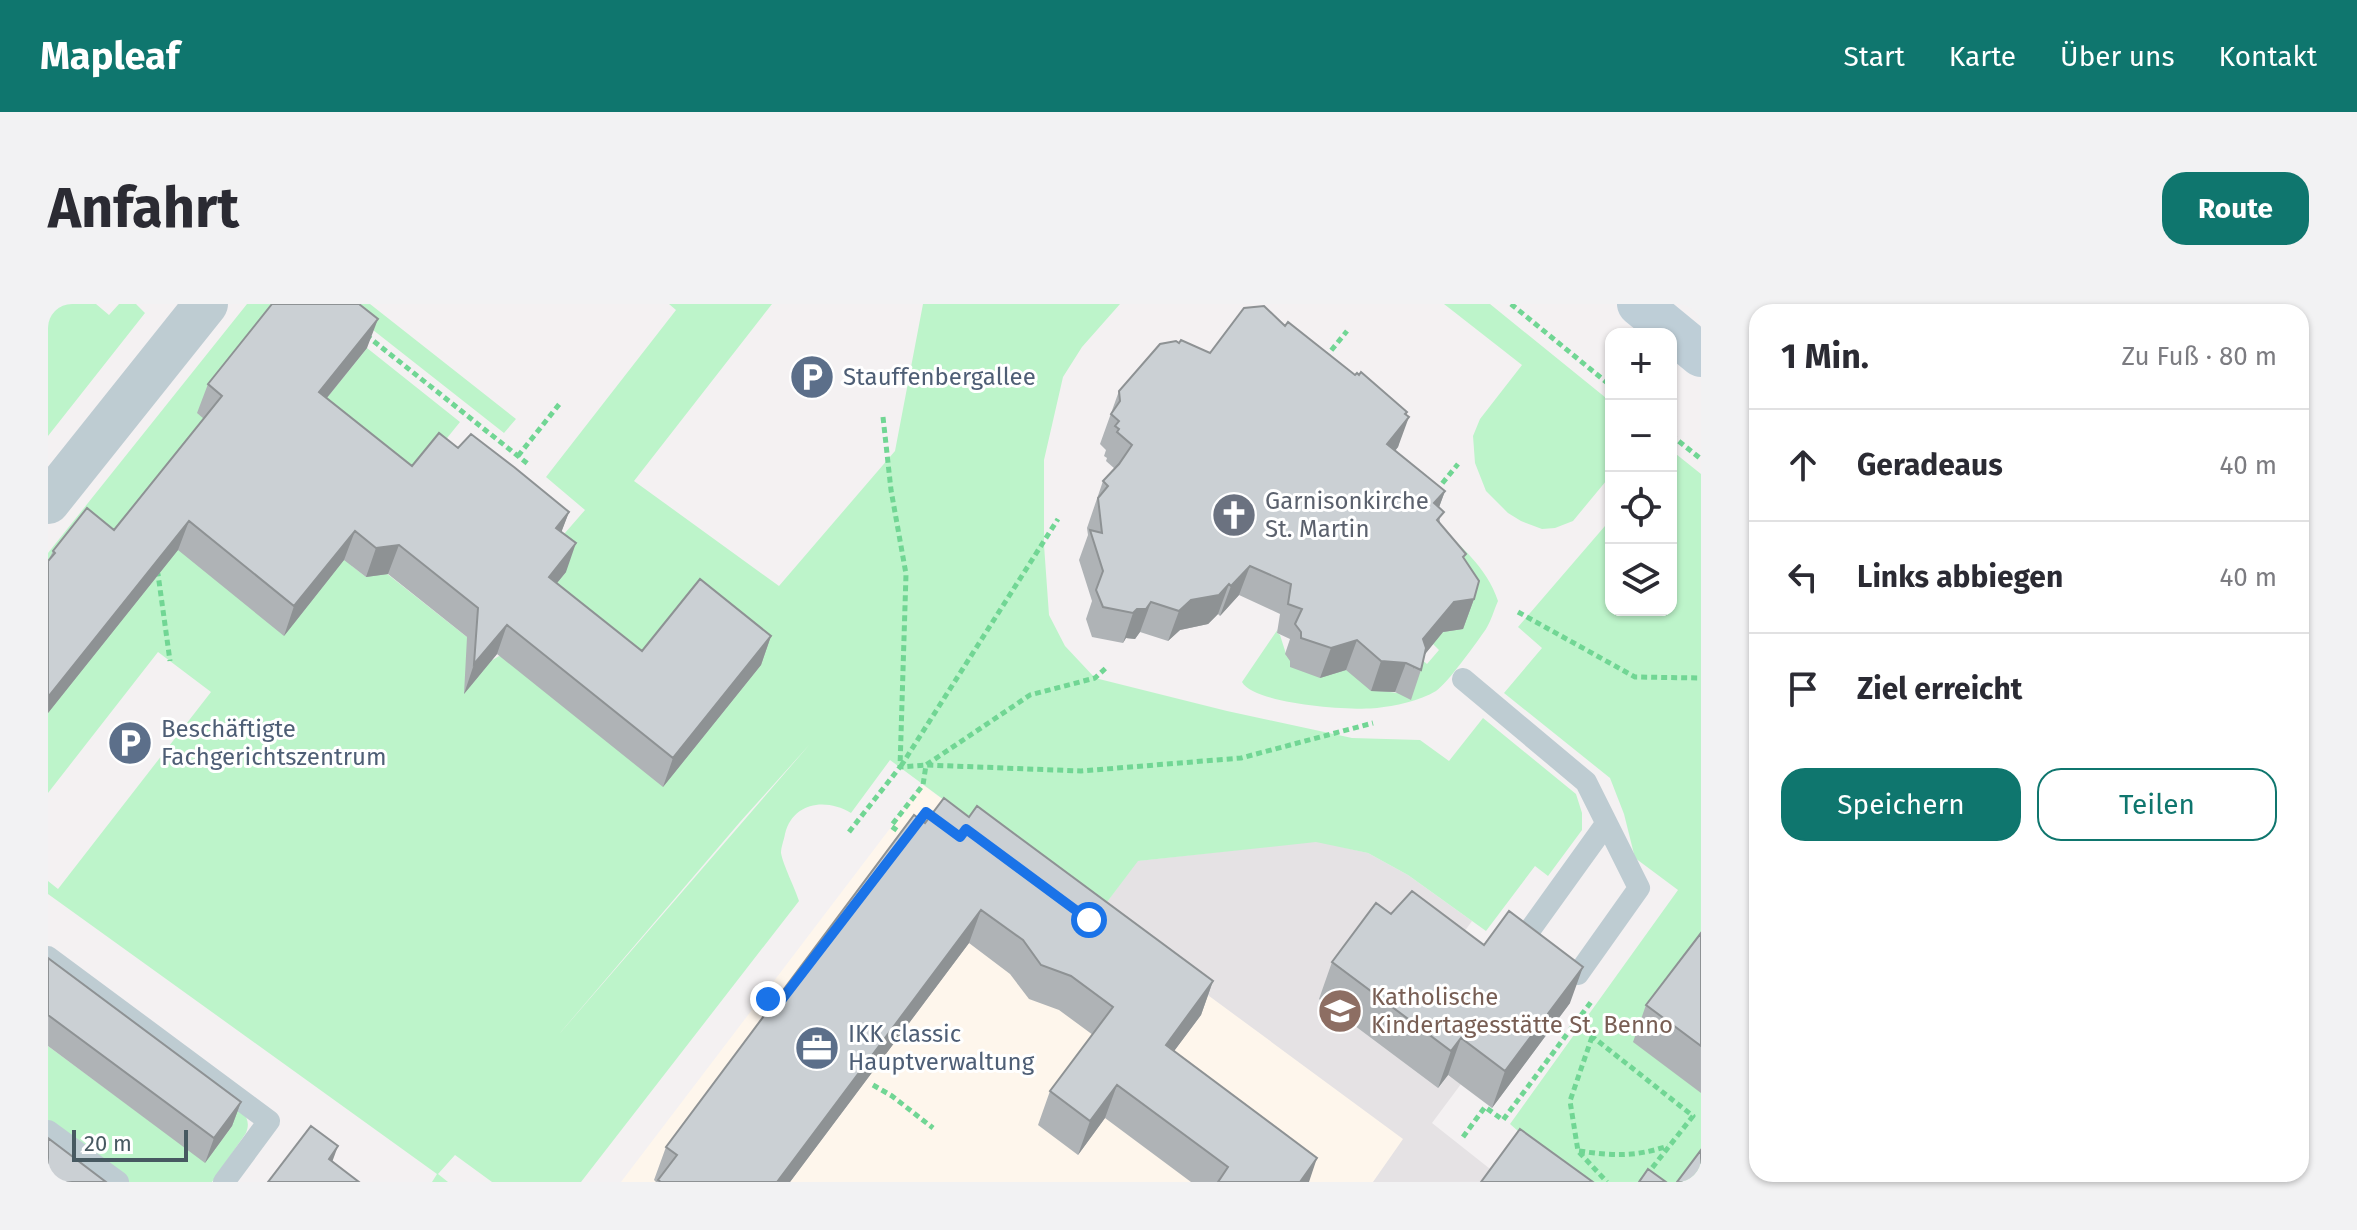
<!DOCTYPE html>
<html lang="de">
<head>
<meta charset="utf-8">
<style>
	:root { --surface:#fff; --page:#f2f2f3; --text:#2b2b33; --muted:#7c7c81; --line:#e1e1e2; --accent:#0f766e }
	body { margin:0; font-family:"Fira Sans",sans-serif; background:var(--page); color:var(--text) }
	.controls { position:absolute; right:24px; top:24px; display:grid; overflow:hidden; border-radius:16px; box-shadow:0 2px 6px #0004 }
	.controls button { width:72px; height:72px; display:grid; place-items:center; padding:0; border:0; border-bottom:2px solid var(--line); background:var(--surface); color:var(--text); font:40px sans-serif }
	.scale { position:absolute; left:24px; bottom:20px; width:116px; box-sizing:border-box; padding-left:8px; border:4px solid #475961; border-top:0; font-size:22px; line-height:28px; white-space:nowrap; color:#475961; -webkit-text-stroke:6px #fff; paint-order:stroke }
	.stop { position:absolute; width:24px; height:24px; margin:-18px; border:6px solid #1a73e8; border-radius:50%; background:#fff }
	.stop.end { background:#1a73e8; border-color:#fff; box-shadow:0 2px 8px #0008 }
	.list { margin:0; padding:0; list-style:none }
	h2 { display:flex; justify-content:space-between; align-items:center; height:104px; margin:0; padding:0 32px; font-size:34px }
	h2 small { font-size:26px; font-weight:400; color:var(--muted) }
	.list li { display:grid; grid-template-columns:52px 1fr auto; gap:24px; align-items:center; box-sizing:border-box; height:112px; padding:0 32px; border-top:2px solid var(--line) }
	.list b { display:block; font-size:30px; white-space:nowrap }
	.list em { font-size:26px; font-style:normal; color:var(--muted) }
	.actions { display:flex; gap:16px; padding:24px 32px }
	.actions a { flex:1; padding:18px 0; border:2px solid var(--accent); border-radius:24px; text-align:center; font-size:28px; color:var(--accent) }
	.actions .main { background:var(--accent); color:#fff }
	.icon { flex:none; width:44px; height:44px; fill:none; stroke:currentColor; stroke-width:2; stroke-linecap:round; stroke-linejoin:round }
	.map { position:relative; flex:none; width:1653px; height:878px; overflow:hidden; border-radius:24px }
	header { display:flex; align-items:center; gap:48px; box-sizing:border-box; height:112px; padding:0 40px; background:var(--accent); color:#fff }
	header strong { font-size:38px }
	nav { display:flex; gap:44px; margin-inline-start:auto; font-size:28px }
	.intro { display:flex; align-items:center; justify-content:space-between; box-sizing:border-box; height:192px; padding:0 48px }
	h1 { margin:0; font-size:56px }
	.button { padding:20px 36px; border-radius:24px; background:var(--accent); color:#fff; font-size:28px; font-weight:700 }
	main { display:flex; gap:48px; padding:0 48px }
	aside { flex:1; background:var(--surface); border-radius:24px; box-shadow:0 2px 6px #0004 }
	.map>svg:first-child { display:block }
	.commercial { fill:#fef6ec }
	.education { fill:#e5e2e4 }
	.green { fill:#bdf4ca; fill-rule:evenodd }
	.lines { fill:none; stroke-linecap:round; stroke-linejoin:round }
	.path { stroke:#71d694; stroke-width:5; stroke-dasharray:6 4; stroke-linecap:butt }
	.service { stroke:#beccd2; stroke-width:22 }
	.minor { stroke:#beccd2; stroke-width:44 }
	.secondary { stroke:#beced7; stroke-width:44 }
	.wall { fill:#afb3b6 }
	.shaded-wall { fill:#8e9294 }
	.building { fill:#cbd0d4; stroke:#8e9294; stroke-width:2 }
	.route { stroke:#1a73e8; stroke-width:10 }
	.labels { text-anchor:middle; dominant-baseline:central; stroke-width:6; stroke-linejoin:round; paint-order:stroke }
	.service-label { font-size:24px; fill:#4e5e75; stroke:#fff; text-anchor:start }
	.worship-label { font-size:24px; fill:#5b616d; stroke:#fff; text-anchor:start }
	.education-label { font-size:24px; fill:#785e54; stroke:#fff; text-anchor:start }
</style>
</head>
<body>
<header>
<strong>Mapleaf</strong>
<nav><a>Start</a><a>Karte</a><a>Über uns</a><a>Kontakt</a></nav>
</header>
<div class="intro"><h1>Anfahrt</h1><a class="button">Route</a></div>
<main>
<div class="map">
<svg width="1653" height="878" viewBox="0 0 1653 878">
	<rect width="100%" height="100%" fill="#f4f1f2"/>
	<!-- commercial -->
	<path class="commercial" d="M 875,481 L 1356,835 L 1325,878 L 573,878 Z"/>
	<!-- education -->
	<path class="education" d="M 1268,537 L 1320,549 L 1360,571 L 1424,617 L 1395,657 L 1399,771 L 1413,780 L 1384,819 L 1451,872 L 1447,878 L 1325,878 L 1355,835 L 1050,610 L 1089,557 Z"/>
	<!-- green -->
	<path class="green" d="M 0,0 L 48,0 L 61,11 L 71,0 L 88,0 L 97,9 L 0,132 Z
		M 199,0 L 237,0 L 150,109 L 164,121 L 55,255 L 0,269 L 0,249 Z
		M 292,0 L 322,0 L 468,115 L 456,129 Z
		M 621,0 L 724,0 L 586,177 L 731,282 L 847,147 L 875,0 L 1072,0 L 1034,43 L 1015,73 L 996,156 L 996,241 L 1001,311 L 1017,342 L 1047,374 L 1179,407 L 1304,434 L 1372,436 L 1401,457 L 1435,414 L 1528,490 L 1534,509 L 1534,526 L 1500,572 L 1487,562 L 1438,627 L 1360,571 L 1320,549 L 1268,538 L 1090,557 L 1050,610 L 842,456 L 803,509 C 778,494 745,498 737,530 C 736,536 733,543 733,549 C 735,561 747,584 751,597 L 533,878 L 444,878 L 407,851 L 390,870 L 400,878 L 384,878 L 389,870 L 0,590 L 0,577 L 10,585 L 163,388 L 110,348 L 0,489 L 0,407 L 159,169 L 304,258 L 304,262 L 318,273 L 333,265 L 424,337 L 443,357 L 451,352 L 584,376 L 490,302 L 510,237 L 537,206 L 498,173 L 628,6 ZM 762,440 L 513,728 L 512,729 L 692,518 Z
		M 1396,0 L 1442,0 L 1563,98 L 1563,171 L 1525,217 L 1507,224 L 1494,225 L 1473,217 L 1460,209 L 1438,187 L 1427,159 L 1425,132 L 1432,115 L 1474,61 Z
		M 319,44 L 412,118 L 353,191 L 260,117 Z
		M 1623,146 L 1653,170 L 1653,864 L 1643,878 L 1480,878 L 1458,862 L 1452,852 L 1470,827 L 1462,820 L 1630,586 L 1587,554 L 1576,510 L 1562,474 L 1456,389 L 1494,344 L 1470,323 L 1563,215 L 1563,306 L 1623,306 Z
		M 1386,216 C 1411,241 1439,263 1450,297 C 1446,306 1443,317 1438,325 C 1429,338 1399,380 1388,387 C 1372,397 1346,402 1329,404 C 1303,407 1206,400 1194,378 L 1230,325 L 1229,329 L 1232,331 L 1239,353 L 1294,360 L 1342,388 L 1349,389 L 1373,355 L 1379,360 L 1391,346 L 1385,340 Z
		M 0,742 L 157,858 L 184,822 L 185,799 C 194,808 204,814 198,829 L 164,878 L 79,878 L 0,819 Z"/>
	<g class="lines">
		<!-- path -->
		<path class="path" d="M 1463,0 L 1563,82
			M 318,31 L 480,160
			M 1277,54 L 1299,27
			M 835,113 L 843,186 L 858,270 L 852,463
			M 1623,131 L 1653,155
			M 470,152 L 513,98
			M 1388,187 L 1410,160
			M 107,268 L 110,270 L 122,357
			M 1470,308 L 1587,373 L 1653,374
			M 853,462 L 1010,215
			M 868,521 L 878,508 L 886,514
			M 801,528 L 852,463 L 878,461 L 1033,467 L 1193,454 L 1325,419
			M 857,532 L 843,522 L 875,481 L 878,461 L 982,391 L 1047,374 L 1060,362
			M 1527,719 L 1645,812 L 1593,878
			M 1544,733 L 1522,797 L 1530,847 L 1559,878
			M 825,781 L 844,792 L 885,824
			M 1415,833 L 1437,803 L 1455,816 L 1543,698
			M 1531,847 C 1566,852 1586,853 1620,842"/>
		<!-- service -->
		<path class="service" d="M 1415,375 L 1538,478 L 1591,584 L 1530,670
			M 1471,641 L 1558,520
			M 0,653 L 221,817 L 176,878
			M 0,827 L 70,878"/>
		<!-- minor -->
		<path class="minor" d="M 0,198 L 158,0"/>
		<!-- secondary -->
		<path class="secondary" d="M 1591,0 L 1653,51"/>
	</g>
	<!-- wall -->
	<path class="wall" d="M 1237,22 L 1359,108 L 1350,143 L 1347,147 L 1397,187 L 1391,203 L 1392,219 L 1416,254 L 1426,295 L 1415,325 L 1395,328 L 1377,350 L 1373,366 L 1363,396 L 1347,388 L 1323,387 L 1298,366 L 1272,374 L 1242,363 L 1242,357 L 1237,350 L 1242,335 L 1229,329 L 1232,310 L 1191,291 L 1172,312 L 1170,310 L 1160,320 L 1132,326 L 1120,337 L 1092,328 L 1087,335 L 1078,334 L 1075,339 L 1044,333 L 1038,315 L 1044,297 L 1031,256 L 1040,231 L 1039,224 L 1055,177 L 1067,165 L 1058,157 L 1059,154 L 1056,152 L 1058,146 L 1052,140 L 1071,87 L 1162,49 Z
		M 319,44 L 279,94 L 364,162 L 410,144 L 521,208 L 513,228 L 518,268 L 509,279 L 594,347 L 723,332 L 713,361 L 615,483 L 449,350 L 416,390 L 419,333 L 340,270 L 318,273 L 296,256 L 236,332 L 130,246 L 0,409 L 0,257 L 5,247 L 66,226 L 156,115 L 149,109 L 160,80 Z
		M 921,513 L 1165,677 L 1153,711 L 1126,747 L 1261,878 L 1143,878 L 1057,814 L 1030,851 L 990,821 L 1002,787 L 1045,731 L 1011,706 L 981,695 L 962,670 L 921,639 L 742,878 L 608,878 L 606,876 L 618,843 L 877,519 Z
		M 1343,610 L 1436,641 L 1522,699 L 1444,804 L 1400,771 L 1390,784 L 1271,695 L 1284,658 Z
		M 1653,629 L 1653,789 L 1585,738 L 1598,701 Z
		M 0,654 L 193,798 L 184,822 L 157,859 L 0,742 Z"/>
	<!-- shaded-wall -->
	<path class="shaded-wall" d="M 330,15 L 319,44 L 260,117 L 271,88 Z
		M 1359,108 L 1354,122 L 1361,113 L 1350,143 L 1328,170 L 1339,140 Z
		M 1397,187 L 1386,217 L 1386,199 Z
		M 521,208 L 510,237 L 508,224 Z
		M 141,217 L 130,246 L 0,409 L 0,393 Z
		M 307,227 L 296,256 L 236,332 L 246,302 Z
		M 528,239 L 518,268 L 490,302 L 501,273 Z
		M 351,241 L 340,270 L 318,273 L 328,244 Z
		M 1202,262 L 1191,291 L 1172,312 L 1183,282 Z
		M 1181,280 L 1170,310 L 1160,320 L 1132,326 L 1120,337 L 1131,307 L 1143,296 Z
		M 1426,295 L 1415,325 L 1395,328 L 1365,365 L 1375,335 L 1406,298 Z
		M 1103,298 L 1092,328 L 1087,335 L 1078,334 L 1075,339 L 1085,309 L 1089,305 Z
		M 459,321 L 449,350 L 416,390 L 426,360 Z
		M 723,332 L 713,361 L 615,483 L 625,454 Z
		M 1309,336 L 1298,366 L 1272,374 L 1283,344 Z
		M 1333,357 L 1358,359 L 1347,388 L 1323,387 Z
		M 933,606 L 921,639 L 742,878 L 729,878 Z
		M 1535,663 L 1522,699 L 1444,804 L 1457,767 Z
		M 1165,677 L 1153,711 L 1106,774 L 1118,741 Z
		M 1413,734 L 1400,771 L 1390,784 L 1403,747 Z
		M 1069,781 L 1057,814 L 1030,851 L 1042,817 Z
		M 193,798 L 184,822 L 157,859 L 166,834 Z
		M 290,842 L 279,872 L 281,855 Z
		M 1269,854 L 1261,878 L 1252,878 Z"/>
	<!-- building -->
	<path class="building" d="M 224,0 L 311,0 L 330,15 L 271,88 L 364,162 L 391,129 L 410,144 L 423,130 L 466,163 L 521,208 L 508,224 L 528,239 L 501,273 L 594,347 L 652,275 L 723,332 L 625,454 L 459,321 L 426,360 L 430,304 L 351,241 L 328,244 L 307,227 L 246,302 L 141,217 L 0,393 L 0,257 L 7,249 L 5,247 L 39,204 L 66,226 L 174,92 L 160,80 Z
		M 1216,2 L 1237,22 L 1240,18 L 1307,71 L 1309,69 L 1311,71 L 1313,68 L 1359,108 L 1357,110 L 1361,113 L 1339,140 L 1397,187 L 1386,199 L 1396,208 L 1389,216 L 1418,250 L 1415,253 L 1431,277 L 1426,295 L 1406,298 L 1375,335 L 1378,344 L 1373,366 L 1358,359 L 1333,357 L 1309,336 L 1283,344 L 1253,334 L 1253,328 L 1247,320 L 1254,305 L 1240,300 L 1243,280 L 1202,262 L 1183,282 L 1181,280 L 1171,291 L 1143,296 L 1131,307 L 1103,298 L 1098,305 L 1089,305 L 1085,309 L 1055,303 L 1048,286 L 1055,267 L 1042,226 L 1054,229 L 1050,194 L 1060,182 L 1055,177 L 1071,160 L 1084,141 L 1069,128 L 1071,125 L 1067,122 L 1071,117 L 1063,110 L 1072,97 L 1071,87 L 1112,40 L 1128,37 L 1131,39 L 1133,36 L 1162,49 L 1196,4 Z
		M 896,494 L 921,513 L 929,502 L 1165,677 L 1118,741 L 1269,854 L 1252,878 L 1170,878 L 1180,863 L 1069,781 L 1042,817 L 1002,787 L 1065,703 L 1023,672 L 993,661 L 975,636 L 933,606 L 729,878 L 613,878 L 610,876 L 629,851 L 618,843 L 866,511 L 877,519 Z
		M 1364,587 L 1436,641 L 1461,607 L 1535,663 L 1457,767 L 1413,734 L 1403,747 L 1284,658 L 1328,599 L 1343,610 Z
		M 1653,629 L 1653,742 L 1598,701 Z
		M 0,654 L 193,798 L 166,834 L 0,711 Z
		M 263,822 L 290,842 L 281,855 L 311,878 L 220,878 Z
		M 1472,825 L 1545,878 L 1433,878 Z
		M 0,834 L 58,878 L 0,878 Z
		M 1653,846 L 1653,878 L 1629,878 Z
		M 1600,865 L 1618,878 L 1591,878 Z"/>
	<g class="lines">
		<!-- route -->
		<path class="route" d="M 720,695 L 728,703 L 878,508 L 912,533 L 918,525 L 1041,616"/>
	</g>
	<!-- icons -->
	<defs>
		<g id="parking-disc" transform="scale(2.3)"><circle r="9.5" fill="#5c6f8a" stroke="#fff"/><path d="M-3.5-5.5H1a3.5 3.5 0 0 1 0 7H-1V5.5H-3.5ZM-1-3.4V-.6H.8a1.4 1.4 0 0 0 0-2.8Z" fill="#fff"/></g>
		<g id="church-disc" transform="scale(2.3)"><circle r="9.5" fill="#6b7280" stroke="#fff"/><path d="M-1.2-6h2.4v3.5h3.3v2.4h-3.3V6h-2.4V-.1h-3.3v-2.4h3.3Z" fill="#fff"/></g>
		<g id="school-disc" transform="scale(2.3)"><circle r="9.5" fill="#8d6e63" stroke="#fff"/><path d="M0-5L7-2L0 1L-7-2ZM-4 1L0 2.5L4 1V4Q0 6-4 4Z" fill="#fff"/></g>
		<g id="office-disc" transform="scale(2.3)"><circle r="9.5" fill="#5c6f8a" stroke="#fff"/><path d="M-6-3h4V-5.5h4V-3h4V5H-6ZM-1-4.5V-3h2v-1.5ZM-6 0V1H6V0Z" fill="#fff"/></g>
	</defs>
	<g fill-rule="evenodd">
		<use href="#parking-disc" x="764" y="73"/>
		<use href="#church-disc" x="1186" y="211"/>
		<use href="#parking-disc" x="82" y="439"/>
		<use href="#school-disc" x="1292" y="707"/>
		<use href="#office-disc" x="769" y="744"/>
	</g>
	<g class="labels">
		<!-- service labels -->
		<g class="service-label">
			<text x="795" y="73">Stauffenbergallee</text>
			<text x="113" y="425">Beschäftigte<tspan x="113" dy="28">Fachgerichtszentrum</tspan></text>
			<text x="800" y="730">IKK classic<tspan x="800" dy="28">Hauptverwaltung</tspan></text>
		</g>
		<!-- worship labels -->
		<g class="worship-label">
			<text x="1217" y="197">Garnisonkirche<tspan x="1217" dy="28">St. Martin</tspan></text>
		</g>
		<!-- education labels -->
		<g class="education-label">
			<text x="1323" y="693">Katholische<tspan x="1323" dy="28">Kindertagesstätte St. Benno</tspan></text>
		</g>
	</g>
</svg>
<div class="controls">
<button>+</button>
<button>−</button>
<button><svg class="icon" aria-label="locate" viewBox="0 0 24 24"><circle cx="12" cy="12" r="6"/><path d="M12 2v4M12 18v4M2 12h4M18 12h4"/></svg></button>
<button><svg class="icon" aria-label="layers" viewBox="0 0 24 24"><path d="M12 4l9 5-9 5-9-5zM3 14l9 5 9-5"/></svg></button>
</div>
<div class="scale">20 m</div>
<div class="stop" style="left:1041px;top:616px"></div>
<div class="stop end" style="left:720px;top:695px"></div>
</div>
<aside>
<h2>1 Min.<small>Zu Fuß · 80 m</small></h2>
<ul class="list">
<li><svg class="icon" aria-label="ahead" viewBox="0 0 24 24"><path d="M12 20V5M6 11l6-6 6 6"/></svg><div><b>Geradeaus</b></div><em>40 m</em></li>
<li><svg class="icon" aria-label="left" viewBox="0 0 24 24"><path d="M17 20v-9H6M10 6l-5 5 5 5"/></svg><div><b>Links abbiegen</b></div><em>40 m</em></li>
<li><svg class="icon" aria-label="arrive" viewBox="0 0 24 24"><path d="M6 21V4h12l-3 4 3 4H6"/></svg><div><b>Ziel erreicht</b></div></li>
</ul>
<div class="actions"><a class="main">Speichern</a><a>Teilen</a></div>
</aside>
</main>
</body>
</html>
